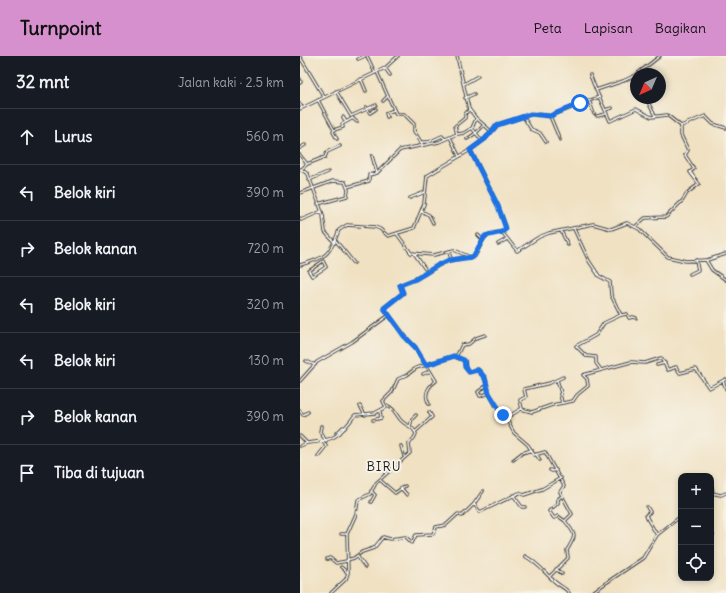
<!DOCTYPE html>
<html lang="id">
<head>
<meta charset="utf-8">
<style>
	:root { --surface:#171b24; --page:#20242c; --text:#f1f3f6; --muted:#9ea1a6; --line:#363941; --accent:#d690ce }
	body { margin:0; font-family:Delius,sans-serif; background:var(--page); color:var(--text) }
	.controls { position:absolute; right:12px; bottom:12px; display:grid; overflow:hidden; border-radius:8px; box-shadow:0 2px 6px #0003 }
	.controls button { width:36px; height:36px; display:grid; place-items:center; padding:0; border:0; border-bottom:1px solid var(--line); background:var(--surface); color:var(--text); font:20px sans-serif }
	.compass { position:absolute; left:330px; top:12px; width:36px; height:36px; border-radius:50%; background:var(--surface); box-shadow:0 2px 6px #0003; rotate:224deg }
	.stop { position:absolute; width:12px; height:12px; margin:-9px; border:3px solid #1a73e8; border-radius:50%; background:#fff }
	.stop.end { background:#1a73e8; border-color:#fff; box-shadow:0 1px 4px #0008 }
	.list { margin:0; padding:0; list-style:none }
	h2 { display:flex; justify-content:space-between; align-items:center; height:52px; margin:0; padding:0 16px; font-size:17px }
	h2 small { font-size:13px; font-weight:400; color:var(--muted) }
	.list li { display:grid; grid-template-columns:26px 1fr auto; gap:12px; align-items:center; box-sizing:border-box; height:56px; padding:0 16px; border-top:1px solid var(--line) }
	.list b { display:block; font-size:15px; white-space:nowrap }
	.list em { font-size:13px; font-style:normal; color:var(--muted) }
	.icon { flex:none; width:22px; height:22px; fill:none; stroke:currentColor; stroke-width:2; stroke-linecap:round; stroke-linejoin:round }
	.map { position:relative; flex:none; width:426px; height:537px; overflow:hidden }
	header { display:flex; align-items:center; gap:24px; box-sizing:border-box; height:56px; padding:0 20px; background:var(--accent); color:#111 }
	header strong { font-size:19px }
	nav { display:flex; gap:22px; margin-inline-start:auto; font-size:14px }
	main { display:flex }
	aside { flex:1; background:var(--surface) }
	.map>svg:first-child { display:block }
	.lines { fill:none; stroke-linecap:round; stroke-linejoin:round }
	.street-casing { stroke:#3c3a35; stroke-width:3.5 }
	.street { stroke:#fff; stroke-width:1.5 }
	.route { stroke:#1a73e8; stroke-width:5 }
	.labels { text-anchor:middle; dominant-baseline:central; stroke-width:4; stroke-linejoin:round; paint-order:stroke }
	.quarter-label { font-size:13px; letter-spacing:1px; fill:#1c1c1c; stroke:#f7f3e8 }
</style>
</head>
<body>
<header>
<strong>Turnpoint</strong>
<nav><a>Peta</a><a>Lapisan</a><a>Bagikan</a></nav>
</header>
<main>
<aside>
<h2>32 mnt<small>Jalan kaki · 2.5 km</small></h2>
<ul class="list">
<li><svg class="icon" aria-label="ahead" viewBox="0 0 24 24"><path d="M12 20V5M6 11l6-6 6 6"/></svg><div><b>Lurus</b></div><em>560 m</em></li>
<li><svg class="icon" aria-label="left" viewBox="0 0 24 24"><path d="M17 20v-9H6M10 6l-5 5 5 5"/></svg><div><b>Belok kiri</b></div><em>390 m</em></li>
<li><svg class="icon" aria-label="right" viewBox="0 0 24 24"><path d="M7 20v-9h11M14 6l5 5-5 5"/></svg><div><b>Belok kanan</b></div><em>720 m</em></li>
<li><svg class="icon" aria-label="left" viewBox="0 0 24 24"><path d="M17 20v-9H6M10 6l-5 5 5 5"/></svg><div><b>Belok kiri</b></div><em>320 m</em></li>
<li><svg class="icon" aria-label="left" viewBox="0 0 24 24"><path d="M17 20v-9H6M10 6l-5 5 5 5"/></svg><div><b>Belok kiri</b></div><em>130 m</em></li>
<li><svg class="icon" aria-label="right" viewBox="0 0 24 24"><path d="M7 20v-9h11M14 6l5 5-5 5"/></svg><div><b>Belok kanan</b></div><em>390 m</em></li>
<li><svg class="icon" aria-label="arrive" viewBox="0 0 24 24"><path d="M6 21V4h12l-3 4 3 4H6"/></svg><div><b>Tiba di tujuan</b></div></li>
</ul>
</aside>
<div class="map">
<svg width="426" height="537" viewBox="0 0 426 537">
	<rect width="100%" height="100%" fill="#f7f3e8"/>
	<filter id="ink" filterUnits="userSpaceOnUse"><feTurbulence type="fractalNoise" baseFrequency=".025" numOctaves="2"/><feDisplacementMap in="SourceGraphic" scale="8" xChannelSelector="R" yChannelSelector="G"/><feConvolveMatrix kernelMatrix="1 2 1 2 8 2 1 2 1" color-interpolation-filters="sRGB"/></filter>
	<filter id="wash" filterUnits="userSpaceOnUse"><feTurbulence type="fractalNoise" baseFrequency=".012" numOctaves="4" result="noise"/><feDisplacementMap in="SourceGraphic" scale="16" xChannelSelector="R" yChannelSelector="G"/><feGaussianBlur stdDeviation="0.9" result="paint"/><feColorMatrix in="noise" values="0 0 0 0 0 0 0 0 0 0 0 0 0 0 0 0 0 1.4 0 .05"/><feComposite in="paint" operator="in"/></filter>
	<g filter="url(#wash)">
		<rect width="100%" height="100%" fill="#f0e1c2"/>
	</g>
	<g filter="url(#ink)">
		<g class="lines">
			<!-- street casing -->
			<g class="street-casing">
				<path id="street" d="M 67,0 L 75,17
					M 157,0 L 169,53 L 176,62 L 191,75
					M 0,1 L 24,41
					M 58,3 L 65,0
					M 85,12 L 90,19
					M 77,16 L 96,58 L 104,58 L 114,68 L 114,75 L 122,88
					M 337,18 L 360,0
					M 290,19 L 296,34
					M 336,19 L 323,25 L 296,34 L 310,65 L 336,53 L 351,61 L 367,59 L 381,70 L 405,60 L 413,68 L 426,72
					M 0,23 L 1,26 L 0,27
					M 61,23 L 66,35
					M 164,28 L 178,20
					M 36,35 L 51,60 L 76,49
					M 165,42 L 174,38
					M 346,42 L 355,60
					M 18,44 L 34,74 L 43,71 L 42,68 L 46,66
					M 289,44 L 294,58
					M 83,45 L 87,41
					M 0,48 L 2,52
					M 66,51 L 70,57 L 76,53
					M 0,53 L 85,12 L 98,0
					M 305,54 L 312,52
					M 223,60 L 231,73 L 240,77 L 246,86
					M 250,60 L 260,84
					M 297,60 L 306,58
					M 43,61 L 46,66 L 53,62
					M 87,61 L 86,57 L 94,54
					M 52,62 L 57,66
					M 176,63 L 172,72 L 182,85
					M 34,74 L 33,76 L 37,83
					M 176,77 L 184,69
					M 158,78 L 164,77 L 172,72
					M 167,83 L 176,77
					M 122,86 L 129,86 L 142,80 L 145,83
					M 0,92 L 5,89
					M 171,95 L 198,150 L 206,171 L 202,176
					M 0,99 L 7,108
					M 72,100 L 77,117 L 100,94 L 139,86 L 150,81
					M 159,100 L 150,81 L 157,78 L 155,70 L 165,62 L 165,58 L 169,54
					M 0,113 L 8,118 L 23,159 L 25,176 L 35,187
					M 1,114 L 7,108 L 25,101 L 27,96 L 40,90
					M 9,124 L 28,116
					M 47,131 L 69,125 L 69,119 L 77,117
					M 0,137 L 33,125 L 45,126 L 48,134 L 47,140 L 18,148
					M 110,142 L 125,136
					M 121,155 L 129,159 L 133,167
					M 0,162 L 1,164 L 22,155
					M 336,170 L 345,162 L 366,161 L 383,144 L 387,137 L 399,128 L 390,116 L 394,113 L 385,99 L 388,94 L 381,79 L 381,70
					M 274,173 L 289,205 L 299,220 L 310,226 L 311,239 L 321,259 L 304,267 L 296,279 L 276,290 L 286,300 L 296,301 L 296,307 L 301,314
					M 261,175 L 268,189
					M 97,178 L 111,197 L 134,199 L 154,194 L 170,201 L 175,200 C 185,184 179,178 202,176 L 217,195 L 239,181 L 249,177 L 293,168 L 311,173 L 327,167 L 339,173 L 368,201 L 386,205 L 406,204 L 412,214 L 426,224
					M 178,179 L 182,183
					M 36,185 L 54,207
					M 198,188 L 207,183
					M 149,196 L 151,203
					M 114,197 L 125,213
					M 407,204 L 426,198
					M 23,205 L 26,211 L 12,220 L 9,215 Z
					M 0,209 C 26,202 30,199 39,174 L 47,169 L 75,171 L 80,173 L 88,180 L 114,172 L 124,148 L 127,120 L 170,94 L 185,83 L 197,69 L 231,58 L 250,60 L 299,41
					M 390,218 L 398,214 L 396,204
					M 321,259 L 327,258 L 329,262 L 333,261 L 336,262
					M 156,301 L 162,289 L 169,288 L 176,282 L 185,279
					M 6,305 L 15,309
					M 126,309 L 115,291 L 109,285 L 84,252 L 103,237 L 100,229 L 123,219 L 144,206 L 166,201
					M 357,309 L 365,307
					M 123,318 L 130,315 L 126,309
					M 257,324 L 261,337 L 260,338 L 262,347
					M 0,325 L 17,306 L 52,286 L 89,259
					M 423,325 L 426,333
					M 186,330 L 178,336 L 180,340 L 189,337
					M 129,348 C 123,338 129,330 136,325 L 130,315
					M 60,350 L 65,359
					M 86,351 L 83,345 L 92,336 L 98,323 L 107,319 L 116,312 L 154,300 L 165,305 L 165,311 L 169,316 L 177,313 L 185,322 L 189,337 L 197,352 L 207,364 L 214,377 L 228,389 L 234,399 L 245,396 L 264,430 L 260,436 L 272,458 L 265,465 C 277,480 276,479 267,494 L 268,502 L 250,520
					M 222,353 L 220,344 L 226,341 L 224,333 L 250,327 L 263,321
					M 0,355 L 3,359 L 8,356
					M 206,362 L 221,353 L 232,356 L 252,349 L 273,345 L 277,339 L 288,330 L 287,323 L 283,319 L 331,306 L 345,307 L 361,302 L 368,314 L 376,311 L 380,317 L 396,313 L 409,332 L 426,323
					M 73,364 L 81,362 L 80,355
					M 21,370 L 20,376 L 26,385
					M 110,370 L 112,363 L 116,359
					M 115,376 L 132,361 L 129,356
					M 36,377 L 39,375
					M 40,377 L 39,375 L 43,371 L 45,372
					M 0,380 L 7,387 C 33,385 39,381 55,359 L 75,357 L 88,350 C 96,353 97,363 104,367 C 109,371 113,370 116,378 L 114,382 L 109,388 L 110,397 L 76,427 L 70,438 L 58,444 L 56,458 L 47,478 L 48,517 L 46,523 L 31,537
					M 0,390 L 7,387
					M 101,390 L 104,400
					M 236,398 L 240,404
					M 18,400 L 26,390 L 23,386
					M 213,404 L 222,397 L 232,394
					M 250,414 L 252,415 L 256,414
					M 80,424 L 95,437 L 105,430
					M 412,431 L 413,436
					M 101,432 L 107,439
					M 183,435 L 174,448 L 180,456 L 219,437 L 224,439 L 242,433 L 261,422
					M 411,437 L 421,439 L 426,437
					M 213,439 L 222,451 L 225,451
					M 262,440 L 258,443 L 258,447 L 249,455 L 254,462 L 258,460 L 265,465
					M 71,446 L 75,439 L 71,435
					M 347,451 L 350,456 L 346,459 L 347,462 L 357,479
					M 411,477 L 413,479
					M 41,478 L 47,478
					M 57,500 L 65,511
					M 225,500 C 239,508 243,515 254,525 C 259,530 265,531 269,537
					M 27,503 L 30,502 L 36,507 L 47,505
					M 47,504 L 54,502 L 62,496 L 74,492 L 83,481 L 90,483 L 106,481 L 112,487 L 116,479 L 133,478 L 136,471 L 146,469 L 158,458 L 162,460 L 174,448
					M 41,511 L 48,517
					M 256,513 L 262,518
					M 291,537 L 343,502 L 357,479 L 381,460"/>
			</g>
			<!-- street -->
			<use href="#street" class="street"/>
		</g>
	</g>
	<g class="lines" filter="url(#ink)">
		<!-- route -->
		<path class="route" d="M 203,359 L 189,337 L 185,322 L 178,314 L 169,316 L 165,311 L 164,304 L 154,300 L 126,309 L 115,291 L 104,280 L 84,252 L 103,237 L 100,229 L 116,223 L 138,209 L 150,204 L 173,201 L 185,180 L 202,176 L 206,173 L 198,150 L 170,94 L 185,83 L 197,69 L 231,58 L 250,60 L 280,47"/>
	</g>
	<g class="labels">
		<!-- quarter labels -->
		<g class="quarter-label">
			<text x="84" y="410">BIRU</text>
		</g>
	</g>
</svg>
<div class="controls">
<button>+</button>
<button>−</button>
<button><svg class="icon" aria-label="locate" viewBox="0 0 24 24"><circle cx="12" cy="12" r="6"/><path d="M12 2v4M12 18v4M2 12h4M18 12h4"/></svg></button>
</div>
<svg class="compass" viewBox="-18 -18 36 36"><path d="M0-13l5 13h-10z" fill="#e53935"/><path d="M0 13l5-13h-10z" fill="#9ea1a6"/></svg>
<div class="stop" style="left:280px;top:47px"></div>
<div class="stop end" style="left:203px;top:359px"></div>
</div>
</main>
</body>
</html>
